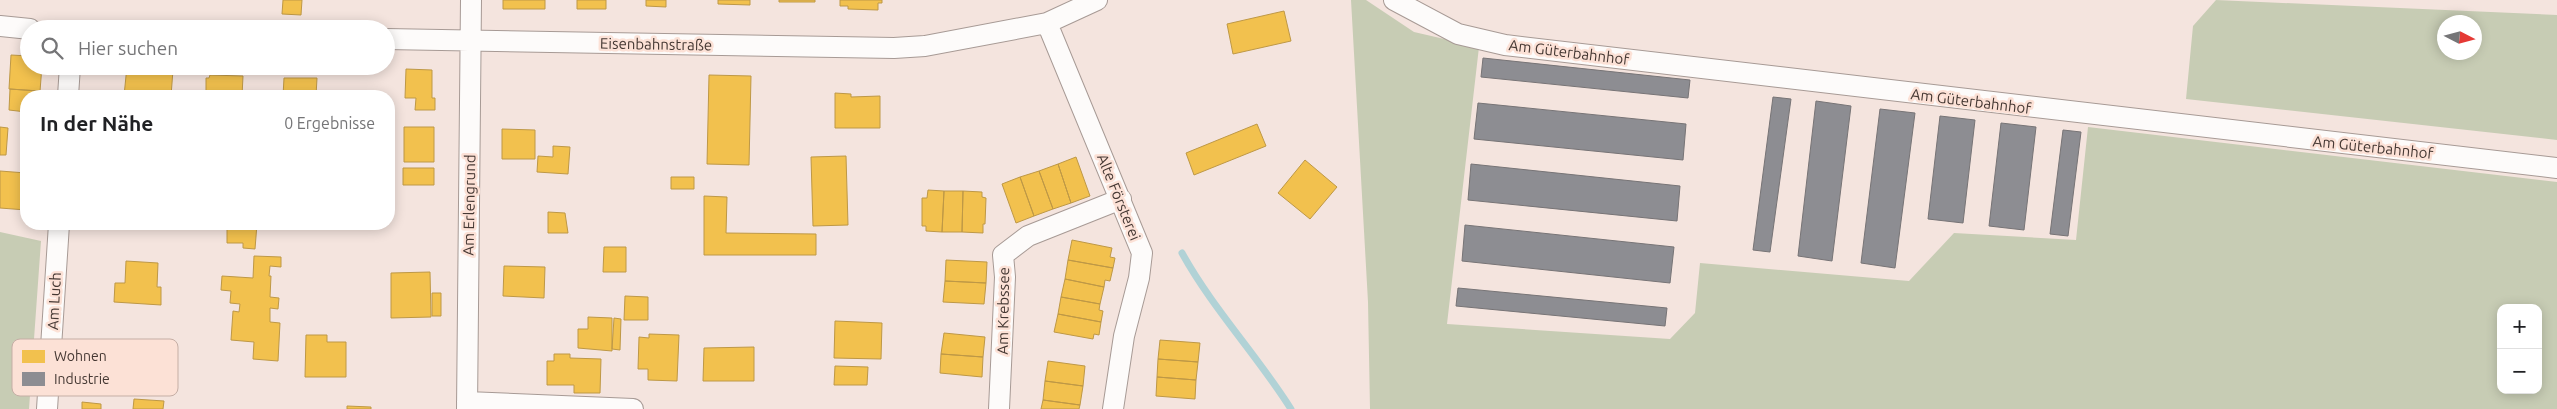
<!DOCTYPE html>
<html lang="de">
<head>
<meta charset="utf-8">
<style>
	:root { --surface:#fff; --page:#f6f6f6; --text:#202124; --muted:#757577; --line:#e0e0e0 }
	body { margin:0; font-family:Ubuntu,sans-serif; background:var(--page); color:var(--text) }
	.controls { position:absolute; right:15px; bottom:15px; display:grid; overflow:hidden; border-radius:10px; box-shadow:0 2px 12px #0003 }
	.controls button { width:45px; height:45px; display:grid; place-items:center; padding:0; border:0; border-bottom:1px solid var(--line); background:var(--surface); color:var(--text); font:25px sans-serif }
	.compass { position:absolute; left:2437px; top:15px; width:45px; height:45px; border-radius:50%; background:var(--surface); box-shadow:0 2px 12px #0003; rotate:96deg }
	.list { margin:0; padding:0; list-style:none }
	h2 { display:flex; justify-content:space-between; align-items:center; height:65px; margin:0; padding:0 20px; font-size:21px }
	h2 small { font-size:16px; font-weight:400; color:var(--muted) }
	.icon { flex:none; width:28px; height:28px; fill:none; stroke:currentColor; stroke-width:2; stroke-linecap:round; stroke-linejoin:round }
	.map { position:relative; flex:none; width:2557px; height:409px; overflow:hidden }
	.search { position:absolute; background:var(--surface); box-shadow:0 2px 12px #0003; left:20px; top:20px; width:375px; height:55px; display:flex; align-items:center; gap:12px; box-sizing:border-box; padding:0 18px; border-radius:28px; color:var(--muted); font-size:19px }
	.panel { position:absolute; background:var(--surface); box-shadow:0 2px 12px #0003; left:20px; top:90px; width:375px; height:140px; border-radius:20px }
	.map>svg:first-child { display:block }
	.forest { fill:#c7ccb4; fill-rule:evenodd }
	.homes { fill:#f2c14e; stroke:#be9846 }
	.industry { fill:#8d8d92; stroke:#777476 }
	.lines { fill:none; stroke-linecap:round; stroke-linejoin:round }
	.stream { stroke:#b1d2d6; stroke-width:7 }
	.street-casing { stroke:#a79a95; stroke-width:22 }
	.street { stroke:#fdfbfa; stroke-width:20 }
	.labels { text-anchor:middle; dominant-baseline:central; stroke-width:5; stroke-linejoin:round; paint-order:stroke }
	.street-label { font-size:15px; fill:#453833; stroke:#fce1d6 }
	.key { fill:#fce1d6; stroke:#c5aea5; stroke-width:1 }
	.key-label { font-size:14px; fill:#453833 }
</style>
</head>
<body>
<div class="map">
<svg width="2557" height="409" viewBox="0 0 2557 409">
	<rect width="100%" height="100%" fill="#f4e4de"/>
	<!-- forest -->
	<path class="forest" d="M 1351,0 L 1366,0 L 1414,32 L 1479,47 L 1447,324 L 1670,339 L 1695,313 L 1700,263 L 1909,281 L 1954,233 L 2076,240 L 2088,127 L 2557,182 L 2557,409 L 1370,409 L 1368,302 ZM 2501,308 L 2538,308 L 2538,390 L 2501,390 Z
		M 2216,0 L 2557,15 L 2557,140 L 2186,99 L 2193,26 ZM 2444,22 L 2474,22 L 2474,52 L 2444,52 Z
		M 0,232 L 41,241 L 29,409 L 0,409 Z"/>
	<!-- homes -->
	<path class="homes" d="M 283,0 L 302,0 L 301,15 L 282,14 Z
		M 503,0 L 545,0 L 545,9 L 503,9 Z
		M 577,0 L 606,0 L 606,9 L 577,9 Z
		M 646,0 L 666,0 L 666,7 L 646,6 Z
		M 718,0 L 750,0 L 750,5 L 718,4 Z
		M 779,0 L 815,0 L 815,2 L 779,2 Z
		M 840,0 L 882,0 L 882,3 L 878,3 L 878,10 L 848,9 L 848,6 L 840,6 Z
		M 1284,11 L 1291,41 L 1233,54 L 1227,24 Z
		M 11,55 L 29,56 L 29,66 L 42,66 L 40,91 L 9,89 Z
		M 127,66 L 173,70 L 171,96 L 124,96 Z
		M 406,69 L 432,70 L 432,98 L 435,98 L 435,110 L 415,110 L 416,98 L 405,98 Z
		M 210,75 L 243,76 L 242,96 L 206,96 L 206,78 L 209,78 Z
		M 709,75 L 751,76 L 749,165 L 707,164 Z
		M 284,78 L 317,78 L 316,96 L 283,96 Z
		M 10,89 L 38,91 L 38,96 L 26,96 L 26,112 L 9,110 Z
		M 835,93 L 851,94 L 851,97 L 880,96 L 880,128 L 835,128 Z
		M 1257,124 L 1266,146 L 1194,175 L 1186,153 Z
		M 0,127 L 8,128 L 6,155 L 0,155 Z
		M 404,127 L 434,127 L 434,162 L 404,162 Z
		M 502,129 L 535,130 L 535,159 L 502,159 Z
		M 553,146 L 570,147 L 568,174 L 537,172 L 538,156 L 553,157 Z
		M 846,156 L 848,225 L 813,226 L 811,157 Z
		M 1076,157 L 1090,196 L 1071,203 L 1058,164 Z
		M 1305,160 L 1337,187 L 1310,219 L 1278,193 Z
		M 1058,164 L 1071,203 L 1053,209 L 1039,171 Z
		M 403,168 L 434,168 L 434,185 L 403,185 Z
		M 0,171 L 26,173 L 26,210 L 0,208 Z
		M 1039,171 L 1053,209 L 1034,216 L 1020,177 Z
		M 671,177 L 694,177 L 694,189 L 671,189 Z
		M 1020,177 L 1034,216 L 1016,223 L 1002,184 Z
		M 928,190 L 944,191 L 942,232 L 926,231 L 926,226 L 922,226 L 922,198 L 927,198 Z
		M 944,191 L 963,191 L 962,232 L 942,232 Z
		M 963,191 L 982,192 L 982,197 L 986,198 L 985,224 L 983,224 L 983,233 L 962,232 Z
		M 704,196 L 727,197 L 726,233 L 816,234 L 816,255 L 704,255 Z
		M 548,212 L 565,213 L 568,233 L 548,233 Z
		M 227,224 L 257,224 L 255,249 L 243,248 L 243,243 L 227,243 Z
		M 1072,240 L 1112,248 L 1110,257 L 1115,258 L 1113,268 L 1068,260 Z
		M 604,247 L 626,247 L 626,272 L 603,272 Z
		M 254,256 L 281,257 L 281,267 L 270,266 L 269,276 L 271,276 L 270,297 L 279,298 L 278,309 L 270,308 L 270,322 L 280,323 L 278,361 L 253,359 L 254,342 L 231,340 L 233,311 L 239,312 L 240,304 L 230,303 L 231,291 L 221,290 L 222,276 L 253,278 Z
		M 946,260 L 987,262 L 986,283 L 945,281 Z
		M 1068,260 L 1113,268 L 1110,281 L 1105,280 L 1104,287 L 1065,279 Z
		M 126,261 L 158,263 L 157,287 L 161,287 L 161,305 L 114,302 L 115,283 L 125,283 Z
		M 504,266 L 545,267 L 544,298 L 503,296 Z
		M 430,272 L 431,317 L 391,318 L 391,273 Z
		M 1065,279 L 1104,287 L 1100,304 L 1061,297 Z
		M 945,281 L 986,283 L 984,304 L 943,302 Z
		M 432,293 L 441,293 L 441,316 L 432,316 Z
		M 625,296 L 648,297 L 648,320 L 624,320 Z
		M 1061,297 L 1100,304 L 1099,310 L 1103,311 L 1101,322 L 1058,314 Z
		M 1058,314 L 1101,322 L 1099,335 L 1094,334 L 1093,339 L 1054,332 Z
		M 588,317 L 612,318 L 612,351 L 578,348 L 578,329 L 588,329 Z
		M 614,318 L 621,319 L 620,350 L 612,349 Z
		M 835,321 L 882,323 L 881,359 L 834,358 Z
		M 944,333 L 985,337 L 983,357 L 941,354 Z
		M 649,334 L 679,335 L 677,381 L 648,380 L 648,369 L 638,369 L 639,337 L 649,338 Z
		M 306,335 L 327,335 L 327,342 L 346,342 L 346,377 L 305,377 Z
		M 1160,340 L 1200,343 L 1198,362 L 1158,359 Z
		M 754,347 L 754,381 L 703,381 L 704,348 Z
		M 554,354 L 570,354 L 570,358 L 601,359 L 600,393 L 574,393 L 574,385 L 547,385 L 547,361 L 554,361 Z
		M 941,354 L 983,357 L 982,377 L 940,373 Z
		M 1158,359 L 1198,362 L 1196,380 L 1157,377 Z
		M 1048,361 L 1085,366 L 1083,386 L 1045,381 Z
		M 835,366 L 868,367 L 867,385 L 834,385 Z
		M 1157,377 L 1196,380 L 1195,399 L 1156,396 Z
		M 1045,381 L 1083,386 L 1080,405 L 1043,400 Z
		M 134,399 L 164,401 L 163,409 L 133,409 Z
		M 1043,400 L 1080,405 L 1079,409 L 1041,409 Z
		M 82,402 L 101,404 L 101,409 L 82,409 Z
		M 347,406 L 371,407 L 371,409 L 347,409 Z"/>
	<!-- industry -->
	<path class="industry" d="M 1483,58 L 1690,80 L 1688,98 L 1481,77 Z
		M 1773,97 L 1791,99 L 1770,252 L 1753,250 Z
		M 1816,101 L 1851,106 L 1832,261 L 1798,256 Z
		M 1478,103 L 1686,124 L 1683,160 L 1474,139 Z
		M 1880,109 L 1915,113 L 1895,268 L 1861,263 Z
		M 1940,116 L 1975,120 L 1963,223 L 1928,219 Z
		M 2001,123 L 2036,127 L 2024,230 L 1989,226 Z
		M 2063,130 L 2081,132 L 2068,236 L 2050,234 Z
		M 1471,164 L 1680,186 L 1677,221 L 1468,200 Z
		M 1465,225 L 1674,247 L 1670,283 L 1462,261 Z
		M 1458,288 L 1667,308 L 1665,326 L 1456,306 Z"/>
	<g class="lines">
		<!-- stream -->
		<path class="stream" d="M 1182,253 C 1213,309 1257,355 1291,409"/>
		<!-- street casing -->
		<g class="street-casing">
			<path id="street" d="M 1394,0 L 1458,34 L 1505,45 L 2557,168
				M 1047,23 L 1142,253 L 1139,278 L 1124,336 L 1113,409
				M 0,26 L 30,29
				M 386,39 L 894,48 L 925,46 L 1047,23 L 1097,0
				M 68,96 L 70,66
				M 467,402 L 633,409
				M 47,409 L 59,224
				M 467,409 L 471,0
				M 999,409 L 1005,277 L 1003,255 L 1028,236 L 1121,199"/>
		</g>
		<!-- street -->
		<use href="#street" class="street"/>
	</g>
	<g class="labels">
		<!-- street labels -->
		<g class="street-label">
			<text transform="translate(656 44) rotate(1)">Eisenbahnstraße</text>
			<text transform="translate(1569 52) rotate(7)">Am Güterbahnhof</text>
			<text transform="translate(1971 101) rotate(7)">Am Güterbahnhof</text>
			<text transform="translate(2373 147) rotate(6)">Am Güterbahnhof</text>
			<text transform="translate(1119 197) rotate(68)">Alte Försterei</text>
			<text transform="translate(469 205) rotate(-89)">Am Erlengrund</text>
			<text transform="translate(54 301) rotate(-87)">Am Luch</text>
			<text transform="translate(1003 311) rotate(-89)">Am Krebssee</text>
		</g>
	</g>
	<!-- legend -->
	<rect x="12" y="339" width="166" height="57" rx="8" class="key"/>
	<rect x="22" y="350" width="23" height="13" fill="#f2c14e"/>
	<rect x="22" y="372" width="23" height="14" fill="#8d8d92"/>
	<g class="key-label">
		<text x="54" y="361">Wohnen</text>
		<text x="54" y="384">Industrie</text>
	</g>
</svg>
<div class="controls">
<button>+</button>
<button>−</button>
</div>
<svg class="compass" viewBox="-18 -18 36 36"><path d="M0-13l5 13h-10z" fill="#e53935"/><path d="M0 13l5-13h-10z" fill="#757577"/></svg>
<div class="search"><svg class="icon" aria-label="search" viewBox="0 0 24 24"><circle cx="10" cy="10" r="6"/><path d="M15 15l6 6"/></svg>Hier suchen</div>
<section class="panel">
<h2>In der Nähe<small>0 Ergebnisse</small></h2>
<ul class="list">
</ul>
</section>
</div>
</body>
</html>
